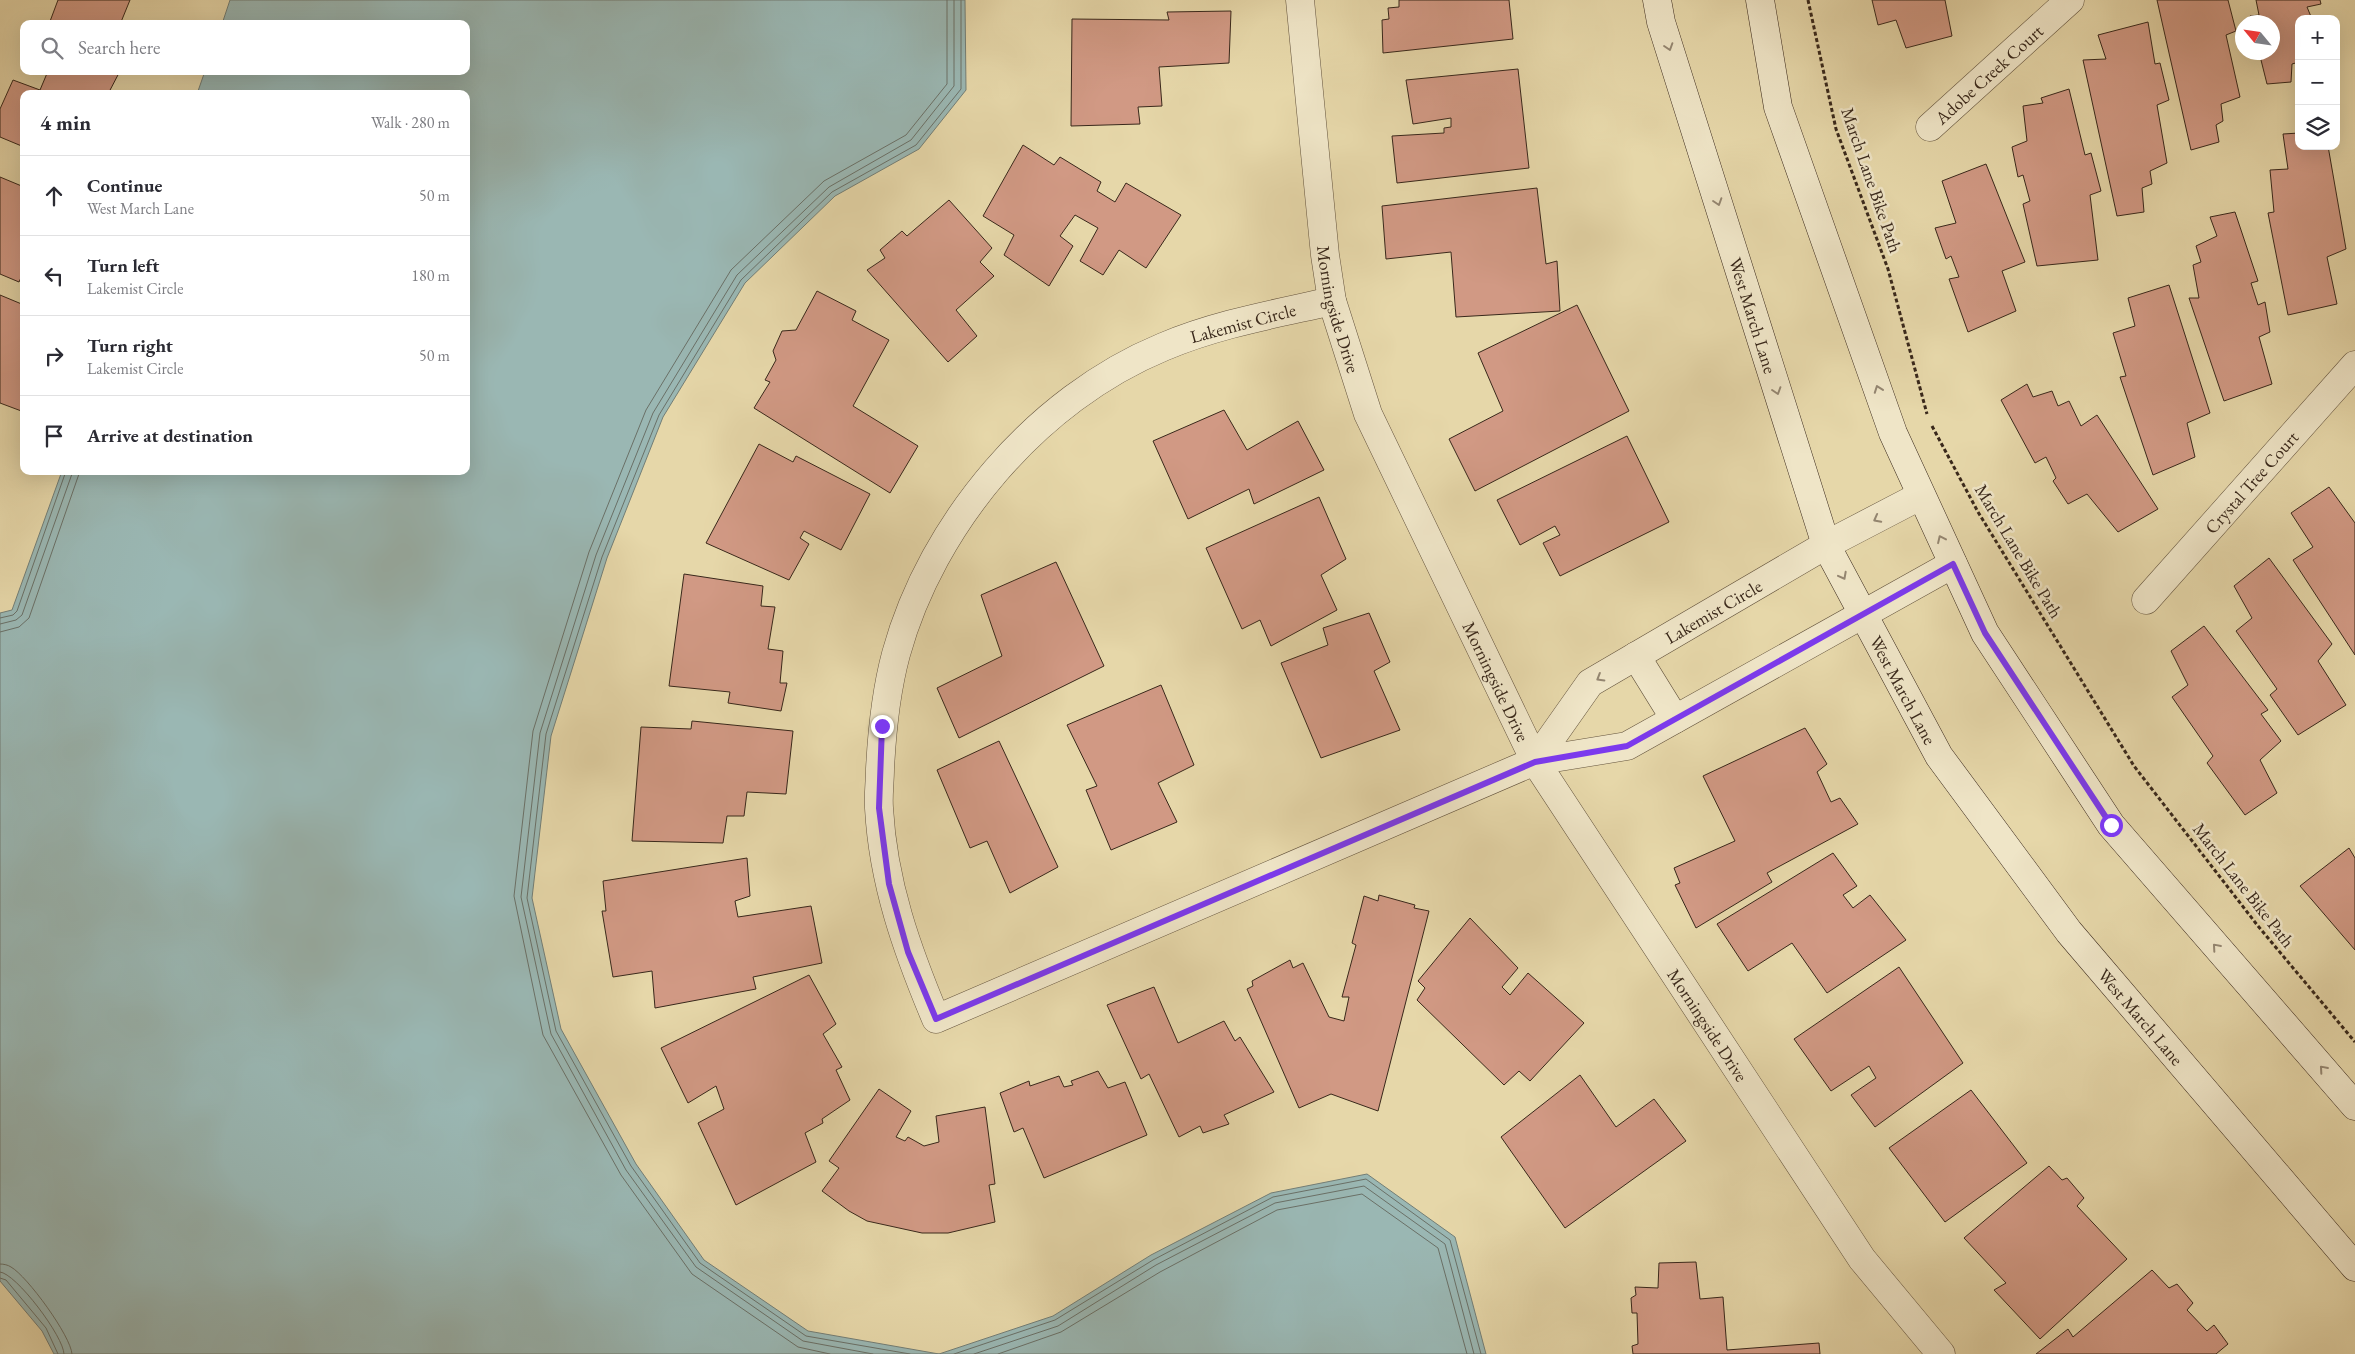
<!DOCTYPE html>
<html lang="en">
<head>
<meta charset="utf-8">
<style>
	:root { --surface:#fff; --page:#f7f7f7; --text:#2b2b33; --muted:#7c7c81; --line:#e1e1e2 }
	body { margin:0; font-family:"EB Garamond",serif; background:var(--page); color:var(--text) }
	.controls { position:absolute; right:15px; top:15px; display:grid; overflow:hidden; border-radius:10px; box-shadow:0 5px 20px #0002 }
	.controls button { width:45px; height:45px; display:grid; place-items:center; padding:0; border:0; border-bottom:1px solid var(--line); background:var(--surface); color:var(--text); font:25px sans-serif }
	.compass { position:absolute; left:2235px; top:15px; width:45px; height:45px; border-radius:50%; background:var(--surface); box-shadow:0 5px 20px #0002; rotate:299deg }
	.stop { position:absolute; width:15px; height:15px; margin:-11px; border:4px solid #7c3aed; border-radius:50%; background:#fff }
	.stop.end { background:#7c3aed; border-color:#fff; box-shadow:0 1px 5px #0008 }
	.list { margin:0; padding:0; list-style:none }
	h2 { display:flex; justify-content:space-between; align-items:center; height:65px; margin:0; padding:0 20px; font-size:21px }
	h2 small { font-size:16px; font-weight:400; color:var(--muted) }
	.list li { display:grid; grid-template-columns:32px 1fr auto; gap:15px; align-items:center; box-sizing:border-box; height:80px; padding:0 20px; border-top:1px solid var(--line) }
	.list b { display:block; font-size:19px; white-space:nowrap }
	.list p { margin:0; font-size:16px; white-space:nowrap; color:var(--muted) }
	.list em { font-size:16px; font-style:normal; color:var(--muted) }
	.icon { flex:none; width:28px; height:28px; fill:none; stroke:currentColor; stroke-width:2; stroke-linecap:round; stroke-linejoin:round }
	.map { position:relative; flex:none; width:2355px; height:1354px; overflow:hidden }
	.search { position:absolute; background:var(--surface); box-shadow:0 5px 20px #0002; left:20px; top:20px; width:450px; height:55px; display:flex; align-items:center; gap:12px; box-sizing:border-box; padding:0 18px; border-radius:10px; color:var(--muted); font-size:19px }
	.panel { position:absolute; background:var(--surface); box-shadow:0 5px 20px #0002; left:20px; top:90px; width:450px; height:385px; border-radius:10px }
	.map>svg:first-child { display:block }
	.water { fill:#9ab7b3; stroke:#737e76 }
	.lines { fill:none; stroke-linecap:round; stroke-linejoin:round }
	.shore { stroke:#6a7067; stroke-width:1 }
	.building { fill:#d19984; stroke:#39281b }
	.minor-casing { stroke:#64543e; stroke-width:29 }
	.secondary-casing { stroke:#39281b; stroke-width:29 }
	.path { stroke:#39281b; stroke-width:3; stroke-dasharray:4 2.5; stroke-linecap:butt }
	.minor { stroke:#efe5c7; stroke-width:28 }
	.secondary { stroke:#efe5c7; stroke-width:28 }
	.oneway { stroke:#948671 }
	.route { stroke:#7c3aed; stroke-width:6 }
	.labels { text-anchor:middle; dominant-baseline:central; stroke-width:5; stroke-linejoin:round; paint-order:stroke }
	.street-label { font-size:18px; fill:#39281b; stroke:#efe5c7 }
</style>
</head>
<body>
<div class="map">
<svg width="2355" height="1354" viewBox="0 0 2355 1354">
	<rect width="100%" height="100%" fill="#e6d7a9"/>
	<filter id="stains"><feTurbulence type="fractalNoise" baseFrequency=".004" numOctaves="4"/><feColorMatrix values="0 0 0 0 .2 0 0 0 0 .09 0 0 0 0 .02 0 0 0 .5 -.17"/></filter>
	<radialGradient id="worn" r=".72"><stop offset=".6" stop-color="#630" stop-opacity="0"/><stop offset="1" stop-color="#630" stop-opacity=".3"/></radialGradient>
	<!-- water -->
	<path class="water" d="M 230,0 L 965,0 L 966,90 L 919,149 L 835,196 L 745,283 L 663,417 L 607,558 L 551,736 L 532,898 L 561,1029 L 636,1164 L 704,1260 L 808,1331 L 939,1354 L 1053,1316 L 1151,1255 L 1271,1193 L 1367,1174 L 1455,1237 L 1486,1354 L 54,1354 L 42,1331 L 0,1281 L 0,613 L 12,610 L 62,471 L 466,471 L 466,94 L 197,94 L 205,71 L 466,71 L 466,24 L 222,24 Z"/>
	<g class="lines">
		<!-- shore -->
		<path class="shore" d="M 0,618 L 13,615 L 17,611 L 66,471
			M 0,624 L 16,620 L 22,615 L 73,471
			M 0,632 L 19,627 L 29,618 L 80,471
			M 0,1264 C 4,1264 8,1265 11,1267 C 27,1276 71,1336 72,1354
			M 0,1272 C 16,1273 64,1337 64,1354
			M 0,1278 L 6,1280 L 46,1328 L 58,1354
			M 830,1354 L 798,1347 L 692,1274 L 621,1175 L 543,1035 L 514,896 L 533,731 L 589,552 L 646,410 L 731,270 L 824,181 L 906,135 L 947,84 L 947,0
			M 873,1354 L 803,1341 L 696,1267 L 626,1170 L 551,1034 L 521,897 L 540,733 L 596,555 L 653,413 L 737,275 L 829,187 L 911,140 L 954,86 L 954,0
			M 910,1354 L 806,1336 L 700,1263 L 631,1166 L 556,1031 L 527,898 L 546,734 L 602,557 L 659,415 L 741,280 L 832,192 L 916,145 L 961,89 L 961,0
			M 954,1354 L 1055,1320 L 1153,1260 L 1273,1197 L 1366,1179 L 1450,1240 L 1481,1354
			M 974,1354 L 1058,1326 L 1156,1265 L 1275,1203 L 1364,1186 L 1445,1244 L 1474,1354
			M 998,1354 L 1061,1332 L 1160,1272 L 1277,1210 L 1362,1194 L 1438,1248 L 1467,1354"/>
	</g>
	<!-- building -->
	<path class="building" d="M 58,0 L 130,0 L 121,22 L 126,24 L 49,24 Z
		M 1399,0 L 1509,0 L 1513,39 L 1383,53 L 1382,20 L 1389,19 L 1388,8 L 1399,7 Z
		M 1872,0 L 1945,0 L 1952,36 L 1906,48 L 1896,20 L 1878,25 Z
		M 2157,0 L 2228,0 L 2236,31 L 2226,35 L 2240,97 L 2221,104 L 2223,121 L 2216,125 L 2219,142 L 2191,150 Z
		M 2256,0 L 2320,0 L 2321,4 L 2307,7 L 2312,19 L 2299,19 L 2299,62 L 2292,64 L 2291,82 L 2267,84 L 2259,52 L 2272,52 L 2272,22 L 2251,22 L 2250,16 L 2259,15 Z
		M 1231,11 L 1229,63 L 1159,67 L 1162,106 L 1138,107 L 1140,124 L 1071,126 L 1072,19 L 1169,20 L 1167,12 Z
		M 2148,22 L 2155,64 L 2160,63 L 2169,100 L 2157,105 L 2167,163 L 2150,171 L 2152,184 L 2142,188 L 2144,212 L 2117,216 L 2083,60 L 2106,59 L 2098,35 Z
		M 1518,69 L 1529,168 L 1397,183 L 1392,136 L 1444,133 L 1444,128 L 1451,127 L 1451,118 L 1413,124 L 1406,80 Z
		M 48,71 L 120,71 L 108,94 L 24,94 L 24,147 L 0,137 L 0,109 L 13,80 L 40,90 Z
		M 2069,89 L 2085,155 L 2091,153 L 2101,191 L 2090,195 L 2098,260 L 2037,266 L 2023,204 L 2030,201 L 2023,175 L 2018,177 L 2012,147 L 2027,141 L 2023,106 L 2043,103 L 2041,98 Z
		M 2299,133 L 2299,146 L 2328,146 L 2346,249 L 2327,257 L 2337,304 L 2288,315 L 2268,213 L 2274,212 L 2270,170 L 2288,169 L 2283,134 Z
		M 1023,145 L 1054,165 L 1060,157 L 1101,182 L 1097,191 L 1115,202 L 1126,183 L 1181,215 L 1146,268 L 1119,250 L 1103,275 L 1080,261 L 1098,228 L 1075,215 L 1060,236 L 1073,246 L 1049,286 L 1004,255 L 1014,235 L 983,216 Z
		M 1986,164 L 2025,262 L 2002,271 L 2016,311 L 1968,332 L 1949,279 L 1959,277 L 1951,256 L 1946,259 L 1935,228 L 1956,223 L 1942,181 Z
		M 0,177 L 24,187 L 24,271 L 19,282 L 0,274 Z
		M 1537,188 L 1546,264 L 1557,261 L 1560,311 L 1456,317 L 1451,252 L 1386,259 L 1382,206 Z
		M 949,200 L 992,248 L 980,262 L 994,276 L 956,310 L 977,336 L 948,362 L 867,270 L 885,258 L 880,250 L 902,231 L 907,236 Z
		M 2235,212 L 2258,281 L 2251,283 L 2258,305 L 2265,302 L 2270,332 L 2259,337 L 2272,384 L 2224,401 L 2189,298 L 2199,298 L 2193,265 L 2201,262 L 2196,246 L 2217,236 L 2210,217 Z
		M 2169,285 L 2210,413 L 2187,423 L 2195,457 L 2153,475 L 2120,377 L 2126,376 L 2113,333 L 2135,326 L 2128,298 Z
		M 817,291 L 856,311 L 852,320 L 889,340 L 853,406 L 918,446 L 890,493 L 754,408 L 770,382 L 765,380 L 776,360 L 773,351 L 782,331 L 796,330 Z
		M 0,295 L 24,305 L 24,412 L 0,403 Z
		M 1577,305 L 1629,411 L 1475,491 L 1449,439 L 1503,411 L 1478,353 Z
		M 2027,384 L 2033,397 L 2052,391 L 2058,406 L 2069,401 L 2081,426 L 2097,415 L 2158,509 L 2118,532 L 2087,494 L 2068,504 L 2053,481 L 2056,478 L 2046,457 L 2035,463 L 2001,400 Z
		M 1224,410 L 1247,450 L 1298,421 L 1324,470 L 1254,504 L 1249,489 L 1188,519 L 1153,441 Z
		M 1627,436 L 1669,522 L 1560,576 L 1543,543 L 1560,535 L 1555,526 L 1520,545 L 1497,500 Z
		M 759,444 L 793,462 L 796,456 L 870,494 L 841,550 L 804,531 L 800,538 L 809,544 L 789,580 L 706,543 Z
		M 2329,487 L 2355,523 L 2355,655 L 2293,560 L 2313,547 L 2291,513 Z
		M 1319,497 L 1346,559 L 1321,575 L 1337,610 L 1271,646 L 1260,620 L 1242,629 L 1206,548 Z
		M 2269,558 L 2332,644 L 2318,661 L 2346,705 L 2298,735 L 2270,695 L 2277,689 L 2236,631 L 2252,618 L 2234,586 Z
		M 1056,562 L 1104,666 L 959,738 L 937,688 L 1002,656 L 981,595 Z
		M 684,574 L 763,586 L 761,606 L 775,607 L 768,649 L 783,651 L 780,683 L 787,683 L 781,711 L 728,703 L 730,692 L 669,686 Z
		M 1369,613 L 1390,662 L 1374,671 L 1400,730 L 1321,758 L 1281,663 L 1328,645 L 1323,628 Z
		M 2204,626 L 2268,710 L 2261,714 L 2281,741 L 2260,760 L 2277,793 L 2245,815 L 2207,763 L 2213,756 L 2172,697 L 2188,685 L 2171,651 Z
		M 1161,685 L 1194,765 L 1158,783 L 1177,822 L 1111,850 L 1086,790 L 1097,786 L 1067,725 Z
		M 692,721 L 793,731 L 786,794 L 747,792 L 744,816 L 727,816 L 723,843 L 632,841 L 641,727 L 691,729 Z
		M 1805,728 L 1827,764 L 1817,772 L 1831,802 L 1840,798 L 1858,824 L 1767,873 L 1772,882 L 1696,928 L 1675,885 L 1680,883 L 1674,868 L 1735,841 L 1703,776 Z
		M 999,741 L 1058,867 L 1010,893 L 987,841 L 970,848 L 937,770 Z
		M 2349,848 L 2355,858 L 2355,950 L 2300,886 Z
		M 1833,853 L 1857,886 L 1843,895 L 1853,908 L 1870,895 L 1906,940 L 1827,993 L 1792,943 L 1748,971 L 1717,924 Z
		M 747,858 L 750,896 L 735,901 L 738,917 L 811,906 L 822,963 L 753,977 L 756,989 L 655,1008 L 652,971 L 613,977 L 602,911 L 606,911 L 603,881 Z
		M 1379,895 L 1415,905 L 1414,908 L 1429,911 L 1378,1111 L 1331,1094 L 1299,1108 L 1247,989 L 1253,986 L 1252,981 L 1290,960 L 1293,968 L 1303,963 L 1329,1017 L 1344,1021 L 1349,997 L 1342,997 L 1356,945 L 1352,943 L 1364,896 L 1378,901 Z
		M 1470,918 L 1518,968 L 1502,987 L 1510,995 L 1528,973 L 1584,1023 L 1530,1081 L 1519,1071 L 1504,1085 L 1417,1000 L 1425,988 L 1418,981 Z
		M 1899,967 L 1963,1063 L 1875,1127 L 1851,1095 L 1876,1078 L 1869,1066 L 1831,1091 L 1794,1039 Z
		M 809,975 L 836,1024 L 823,1034 L 842,1067 L 836,1070 L 850,1100 L 822,1119 L 823,1123 L 805,1133 L 816,1162 L 736,1205 L 698,1123 L 724,1109 L 716,1086 L 688,1103 L 661,1048 Z
		M 1154,987 L 1178,1043 L 1224,1021 L 1235,1041 L 1240,1037 L 1274,1092 L 1224,1115 L 1229,1124 L 1203,1133 L 1200,1126 L 1179,1137 L 1149,1074 L 1141,1079 L 1107,1005 Z
		M 1098,1071 L 1108,1088 L 1125,1082 L 1147,1135 L 1044,1178 L 1023,1128 L 1014,1132 L 1000,1093 L 1029,1081 L 1030,1086 L 1059,1076 L 1064,1087 L 1073,1085 L 1071,1081 Z
		M 1580,1075 L 1616,1127 L 1654,1099 L 1686,1141 L 1565,1228 L 1501,1137 Z
		M 879,1089 L 911,1111 L 896,1137 L 905,1141 L 908,1137 L 924,1146 L 939,1142 L 936,1116 L 985,1107 L 995,1184 L 989,1185 L 995,1222 L 948,1233 L 922,1233 L 867,1221 L 849,1211 L 822,1191 L 839,1168 L 829,1161 Z
		M 1971,1090 L 2027,1163 L 1945,1222 L 1889,1148 Z
		M 2049,1166 L 2062,1180 L 2067,1178 L 2084,1198 L 2077,1206 L 2127,1259 L 2040,1339 L 1994,1290 L 2006,1283 L 1964,1238 Z
		M 1696,1262 L 1700,1299 L 1723,1297 L 1727,1350 L 1819,1343 L 1820,1354 L 1633,1354 L 1632,1346 L 1638,1344 L 1637,1313 L 1632,1313 L 1631,1298 L 1636,1295 L 1635,1287 L 1658,1288 L 1659,1263 Z
		M 2152,1270 L 2169,1288 L 2177,1284 L 2193,1303 L 2187,1310 L 2207,1331 L 2214,1325 L 2228,1344 L 2216,1354 L 2036,1354 L 2068,1329 L 2073,1337 Z"/>
	<g class="lines">
		<!-- minor casing -->
		<g class="minor-casing">
			<g id="minor">
				<path id="s1" d="M 1300,0 L 1325,255 L 1332,301 L 1368,414 L 1535,761 L 1862,1259 L 1941,1354"/>
				<path id="s2" d="M 1930,127 L 2070,0"/>
				<path d="M 1332,301 C 1275,314 1217,324 1163,347 C 1037,399 932,523 896,654 C 886,691 882,730 880,769 C 880,782 878,795 879,808 C 883,883 907,950 936,1019 L 1535,761 L 1627,746 L 1953,564"/>
				<path id="s3" d="M 2146,600 L 2355,365"/>
				<path d="M 1636,656 L 1675,719"/>
				<path id="s4" d="M 1535,761 L 1590,683 L 1826,545 L 1920,496"/>
			</g>
		</g>
		<!-- secondary casing -->
		<g class="secondary-casing">
			<g id="secondary">
				<path id="s5" d="M 1657,0 L 1661,22 L 1826,545 L 1939,756 L 2069,932 L 2355,1267"/>
				<path d="M 1760,0 L 1778,107 L 1893,433 L 1985,633 L 2111,825 L 2355,1106"/>
			</g>
		</g>
		<!-- path -->
		<path class="path" d="M 1808,0 L 1836,129 L 1888,269 L 1927,414
			M 1932,426 L 1978,512 L 2134,766 L 2258,926 L 2355,1042"/>
		<!-- minor -->
		<use href="#minor" class="minor"/>
		<!-- secondary -->
		<use href="#secondary" class="secondary"/>
	</g>
	<!-- one-way arrows -->
	<defs><path id="oneway-chevron" d="M-2-3.5L2.5 0L-2 3.5" fill="none" stroke-width="1.6" stroke-linecap="round" stroke-linejoin="round" transform="scale(1.25)"/></defs>
	<g class="oneway">
		<use href="#oneway-chevron" transform="translate(1669 47) rotate(72)"/>
		<use href="#oneway-chevron" transform="translate(1718 202) rotate(72)"/>
		<use href="#oneway-chevron" transform="translate(1878 389) rotate(-110)"/>
		<use href="#oneway-chevron" transform="translate(1777 391) rotate(72)"/>
		<use href="#oneway-chevron" transform="translate(1877 519) rotate(152)"/>
		<use href="#oneway-chevron" transform="translate(1941 539) rotate(-115)"/>
		<use href="#oneway-chevron" transform="translate(1843 576) rotate(62)"/>
		<use href="#oneway-chevron" transform="translate(1600 678) rotate(149)"/>
		<use href="#oneway-chevron" transform="translate(2216 947) rotate(-131)"/>
		<use href="#oneway-chevron" transform="translate(2323 1069) rotate(-131)"/>
	</g>
	<g class="lines">
		<!-- route -->
		<path class="route" d="M 882,726 L 879,808 L 889,884 L 908,952 L 936,1019 L 1535,762 L 1627,746 L 1953,564 L 1985,633 L 2111,825"/>
	</g>
	<g class="labels">
		<!-- street labels -->
		<g class="street-label">
			<text stroke="none"><textPath href="#s2" startOffset="79">Adobe Creek Court</textPath></text>
			<text transform="translate(1872 180) rotate(71)">March Lane Bike Path</text>
			<text stroke="none"><textPath href="#s1" startOffset="312">Morningside Drive</textPath></text>
			<text stroke="none"><textPath href="#s5" startOffset="330">West March Lane</textPath></text>
			<text transform="translate(1243 323) rotate(-15)">Lakemist Circle</text>
			<text stroke="none"><textPath href="#s3" startOffset="158">Crystal Tree Court</textPath></text>
			<text transform="translate(2019 551) rotate(59)">March Lane Bike Path</text>
			<text stroke="none"><textPath href="#s4" startOffset="238">Lakemist Circle</textPath></text>
			<text stroke="none"><textPath href="#s1" startOffset="718">Morningside Drive</textPath></text>
			<text stroke="none"><textPath href="#s5" startOffset="735">West March Lane</textPath></text>
			<text transform="translate(2244 885) rotate(52)">March Lane Bike Path</text>
			<text stroke="none"><textPath href="#s5" startOffset="1140">West March Lane</textPath></text>
			<text stroke="none"><textPath href="#s1" startOffset="1122">Morningside Drive</textPath></text>
		</g>
	</g>
	<rect width="100%" height="100%" filter="url(#stains)"/>
	<rect width="100%" height="100%" fill="url(#worn)"/>
</svg>
<div class="controls">
<button>+</button>
<button>−</button>
<button><svg class="icon" aria-label="layers" viewBox="0 0 24 24"><path d="M12 4l9 5-9 5-9-5zM3 14l9 5 9-5"/></svg></button>
</div>
<svg class="compass" viewBox="-18 -18 36 36"><path d="M0-13l5 13h-10z" fill="#e53935"/><path d="M0 13l5-13h-10z" fill="#7c7c81"/></svg>
<div class="stop" style="left:2111px;top:825px"></div>
<div class="stop end" style="left:882px;top:726px"></div>
<div class="search"><svg class="icon" aria-label="search" viewBox="0 0 24 24"><circle cx="10" cy="10" r="6"/><path d="M15 15l6 6"/></svg>Search here</div>
<section class="panel">
<h2>4 min<small>Walk · 280 m</small></h2>
<ul class="list">
<li><svg class="icon" aria-label="ahead" viewBox="0 0 24 24"><path d="M12 20V5M6 11l6-6 6 6"/></svg><div><b>Continue</b><p>West March Lane</p></div><em>50 m</em></li>
<li><svg class="icon" aria-label="left" viewBox="0 0 24 24"><path d="M17 20v-9H6M10 6l-5 5 5 5"/></svg><div><b>Turn left</b><p>Lakemist Circle</p></div><em>180 m</em></li>
<li><svg class="icon" aria-label="right" viewBox="0 0 24 24"><path d="M7 20v-9h11M14 6l5 5-5 5"/></svg><div><b>Turn right</b><p>Lakemist Circle</p></div><em>50 m</em></li>
<li><svg class="icon" aria-label="arrive" viewBox="0 0 24 24"><path d="M6 21V4h12l-3 4 3 4H6"/></svg><div><b>Arrive at destination</b></div></li>
</ul>
</section>
</div>
</body>
</html>
